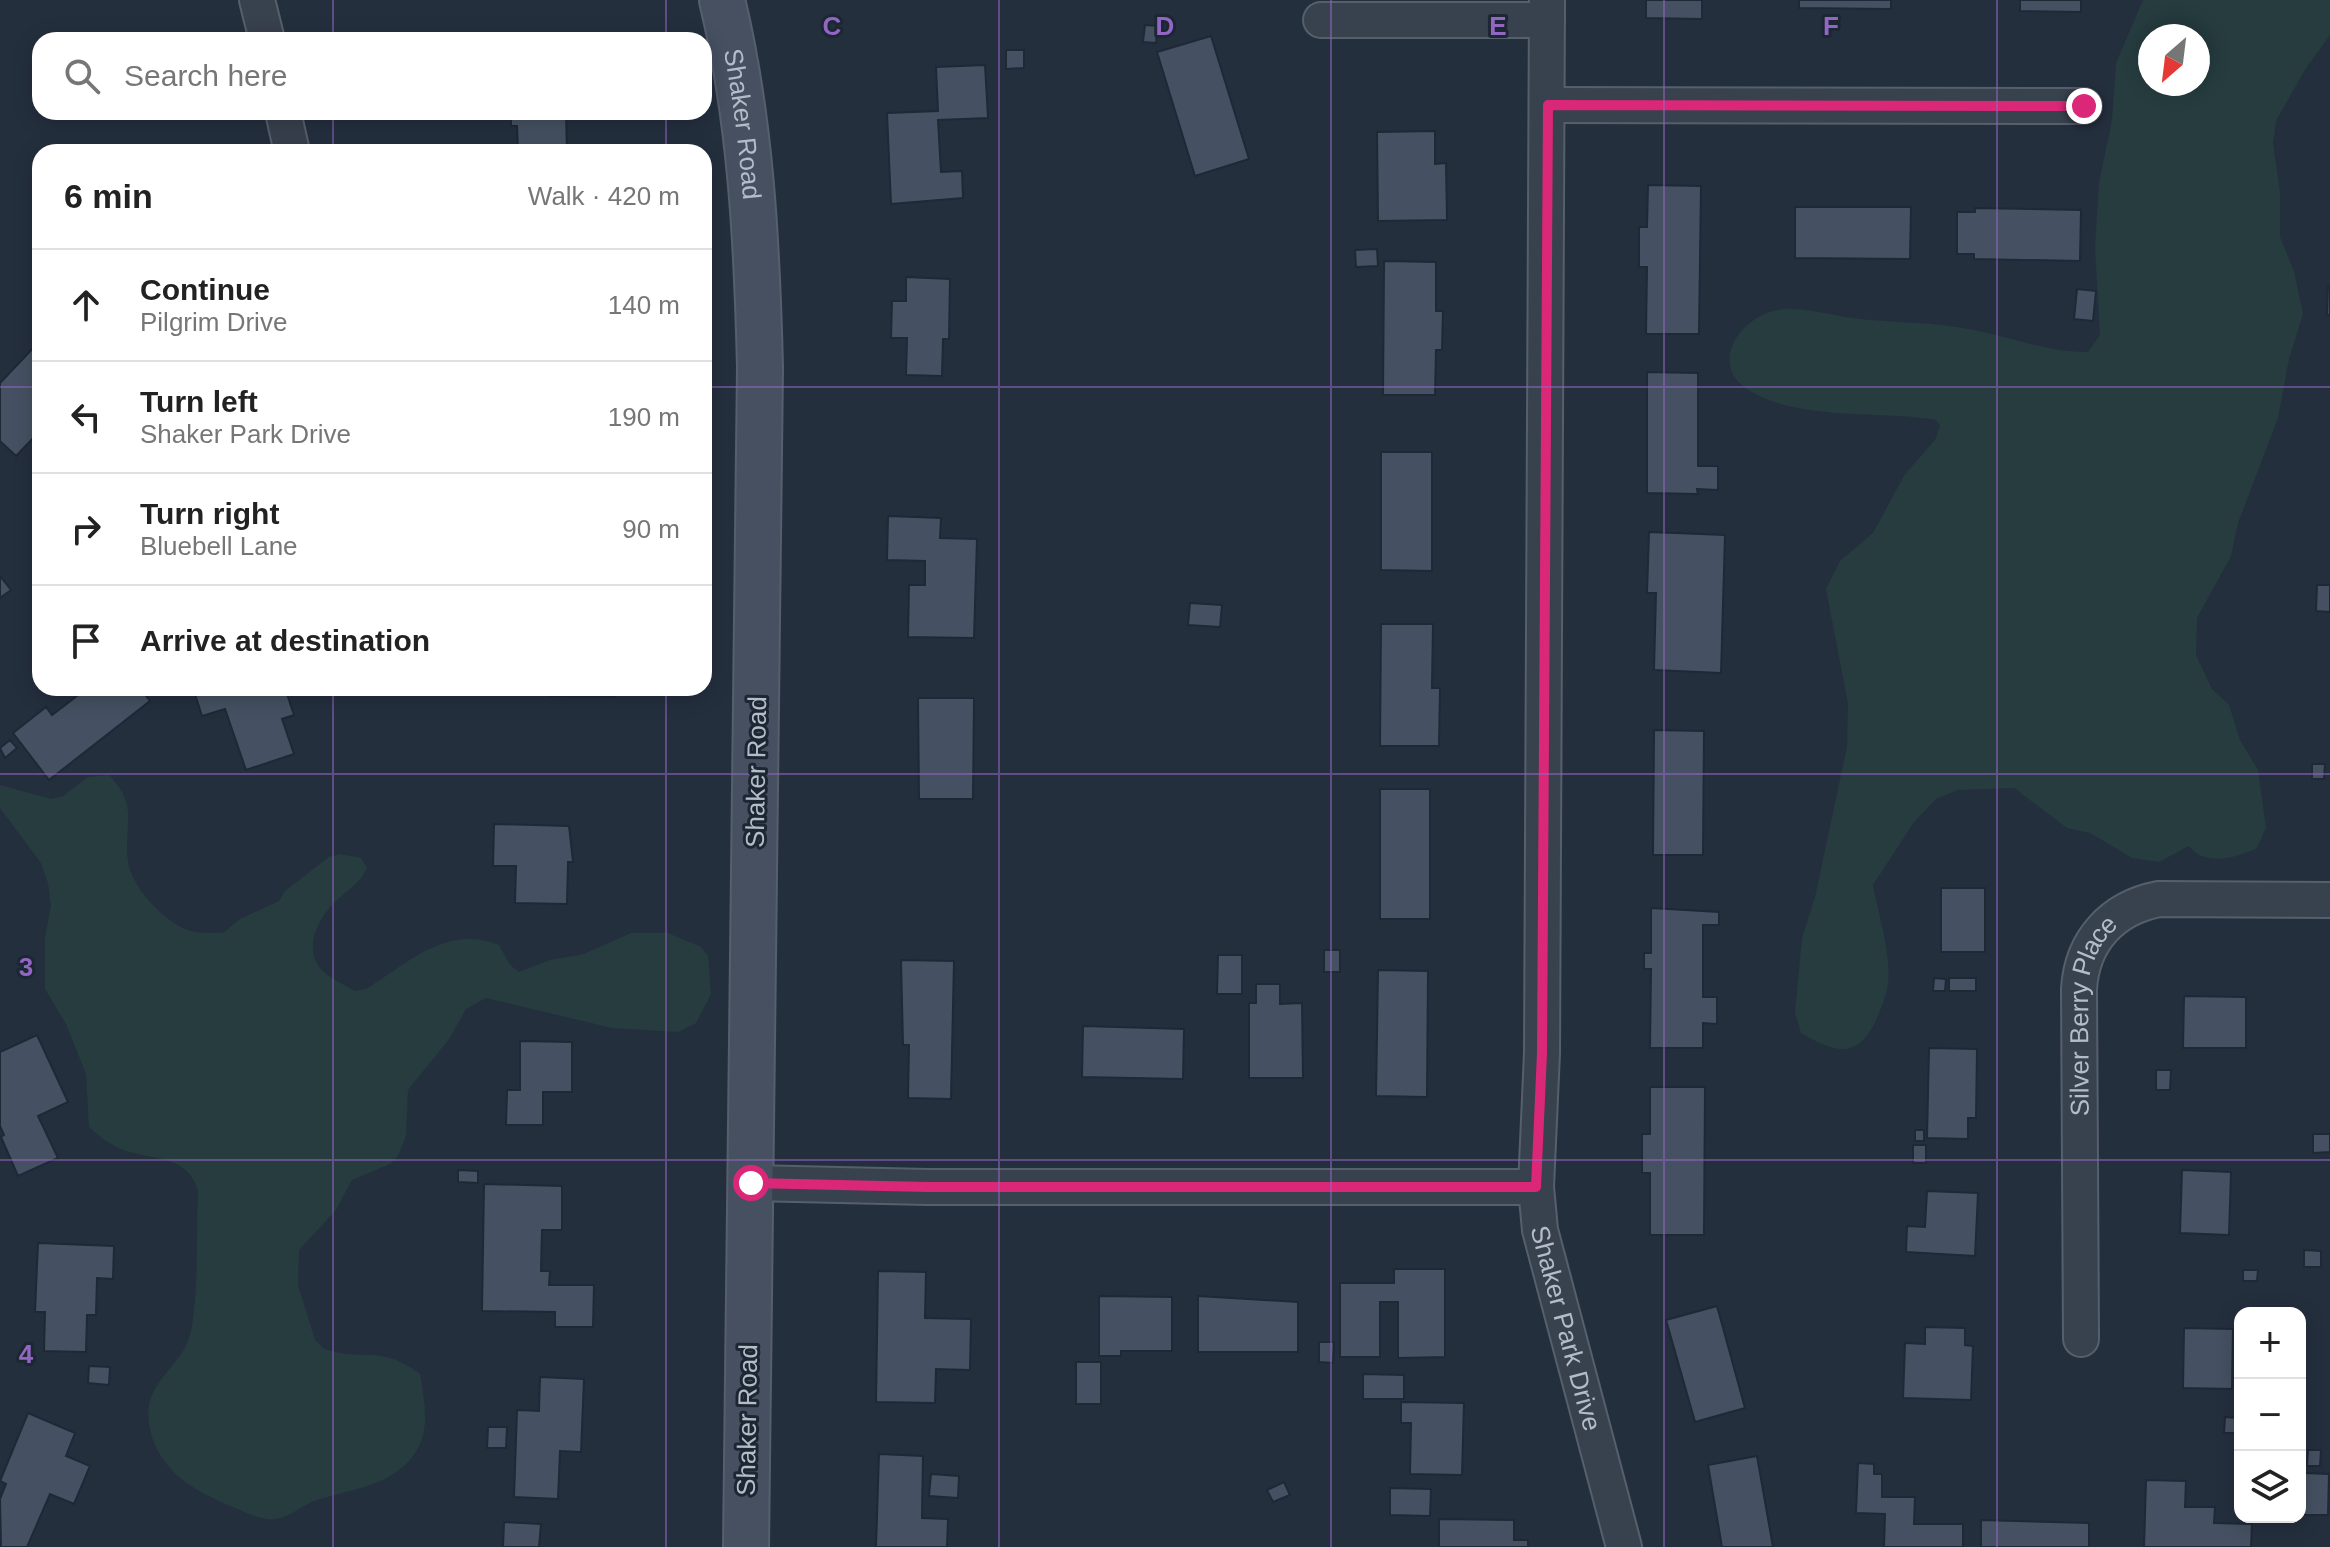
<!DOCTYPE html>
<html lang="en">
<head>
<meta charset="utf-8">
<style>
	:root { --surface:#fff; --page:#f6f6f6; --text:#222; --muted:#767676; --line:#e0e0e0 }
	body { margin:0; font-family:Arial,sans-serif; background:var(--page); color:var(--text) }
	.controls { position:absolute; right:24px; bottom:24px; display:grid; overflow:hidden; border-radius:16px; box-shadow:0 4px 20px #0003 }
	.controls button { width:72px; height:72px; display:grid; place-items:center; padding:0; border:0; border-bottom:2px solid var(--line); background:var(--surface); color:var(--text); font:40px sans-serif }
	.compass { position:absolute; left:2138px; top:24px; width:72px; height:72px; border-radius:50%; background:var(--surface); box-shadow:0 4px 20px #0003; rotate:208deg }
	.stop { position:absolute; width:24px; height:24px; margin:-18px; border:6px solid #db2777; border-radius:50%; background:#fff }
	.stop.end { background:#db2777; border-color:#fff; box-shadow:0 2px 8px #0008 }
	.list { margin:0; padding:0; list-style:none }
	h2 { display:flex; justify-content:space-between; align-items:center; height:104px; margin:0; padding:0 32px; font-size:34px }
	h2 small { font-size:26px; font-weight:400; color:var(--muted) }
	.list li { display:grid; grid-template-columns:52px 1fr auto; gap:24px; align-items:center; box-sizing:border-box; height:112px; padding:0 32px; border-top:2px solid var(--line) }
	.list b { display:block; font-size:30px; white-space:nowrap }
	.list p { margin:0; font-size:26px; white-space:nowrap; color:var(--muted) }
	.list em { font-size:26px; font-style:normal; color:var(--muted) }
	.icon { flex:none; width:44px; height:44px; fill:none; stroke:currentColor; stroke-width:2; stroke-linecap:round; stroke-linejoin:round }
	.map { position:relative; flex:none; width:2330px; height:1547px; overflow:hidden }
	.search { position:absolute; background:var(--surface); box-shadow:0 4px 20px #0003; left:32px; top:32px; width:680px; height:88px; display:flex; align-items:center; gap:20px; box-sizing:border-box; padding:0 28px; border-radius:24px; color:var(--muted); font-size:30px }
	.panel { position:absolute; background:var(--surface); box-shadow:0 4px 20px #0003; left:32px; top:144px; width:680px; height:552px; border-radius:24px }
	.map>svg:first-child { display:block }
	.green { fill:#263c3f; fill-rule:evenodd }
	.building { fill:#455162; stroke:#1f2835; stroke-width:2 }
	.lines { fill:none; stroke-linecap:round; stroke-linejoin:round }
	.minor-casing { stroke:#565f6c; stroke-width:38 }
	.secondary-casing { stroke:#565f6c; stroke-width:48 }
	.minor { stroke:#38414e; stroke-width:34 }
	.secondary { stroke:#465061; stroke-width:44 }
	.route { stroke:#db2777; stroke-width:10 }
	.grid { fill:none; stroke:#9266c3; stroke-width:2; stroke-opacity:0.55 }
	.labels { text-anchor:middle; dominant-baseline:central; stroke-width:6; stroke-linejoin:round; paint-order:stroke }
	.street-label { font-size:26px; fill:#b4bcc9; stroke:#1d2633 }
	.grid-label { font-size:26px; text-anchor:middle; font-weight:bold; fill:#9266c3; stroke:#1d2633; stroke-width:6; stroke-linejoin:round; paint-order:stroke }
</style>
</head>
<body>
<div class="map">
<svg width="2330" height="1547" viewBox="0 0 2330 1547">
	<rect width="100%" height="100%" fill="#242f3e"/>
	<!-- green -->
	<path class="green" d="M 2143,0 L 2330,0 L 2330,35 L 2304,71 L 2276,121 L 2273,144 L 2280,191 L 2280,237 L 2294,271 L 2303,314 L 2289,359 L 2278,418 L 2238,523 L 2231,556 L 2197,618 L 2196,655 L 2212,689 L 2229,705 L 2240,740 L 2258,770 L 2266,828 L 2257,848 C 2237,858 2205,867 2189,846 L 2159,862 L 2132,858 L 2090,833 L 2067,828 L 2014,788 L 1958,790 L 1936,799 L 1914,822 L 1873,885 C 1879,917 1891,952 1888,984 C 1886,996 1881,1009 1876,1020 C 1857,1061 1834,1052 1801,1033 L 1795,1012 L 1802,938 L 1815,897 L 1847,747 L 1848,704 L 1826,589 L 1840,561 L 1873,533 L 1905,474 L 1935,440 L 1940,426 L 1936,420 C 1876,410 1804,422 1750,391 C 1705,365 1742,311 1786,309 C 1810,308 1835,316 1859,319 C 1897,323 1937,322 1974,330 C 2011,337 2050,353 2088,352 L 2100,335 L 2095,248 L 2099,183 L 2112,120 L 2116,63 ZM 2150,36 L 2198,36 L 2198,84 L 2150,84 Z
		M 109,775 C 140,808 123,822 128,861 C 131,887 163,920 187,930 C 198,934 211,933 223,933 L 240,919 L 279,901 L 285,891 L 329,857 L 340,854 L 361,858 L 367,868 C 360,883 349,889 337,900 C 319,916 301,950 323,971 C 331,979 345,985 355,991 L 366,989 C 408,963 447,924 499,945 L 510,965 L 519,972 L 550,960 L 584,954 L 631,933 L 668,933 L 701,947 L 708,956 L 711,994 L 696,1023 L 678,1032 L 612,1028 L 486,998 L 466,1009 L 450,1038 L 408,1090 L 406,1136 L 398,1156 L 390,1164 L 352,1180 L 336,1210 L 299,1250 L 298,1285 L 315,1340 L 323,1348 C 362,1364 377,1342 420,1374 C 425,1404 432,1436 409,1461 C 384,1488 346,1490 314,1501 C 301,1506 290,1517 276,1519 C 263,1521 247,1513 235,1508 C 197,1492 160,1474 150,1429 C 139,1381 183,1370 191,1331 C 199,1289 196,1235 198,1191 C 189,1156 155,1160 126,1151 C 112,1146 100,1137 89,1127 L 86,1074 L 66,1024 L 45,989 L 45,938 L 51,905 L 48,883 L 41,863 L 0,808 L 0,785 L 51,799 L 63,796 L 88,777 Z"/>
	<!-- building -->
	<path class="building" d="M 1646,0 L 1702,0 L 1702,19 L 1646,18 Z
		M 1799,0 L 1891,0 L 1891,9 L 1799,8 Z
		M 2020,0 L 2081,0 L 2081,12 L 2020,11 Z
		M 1145,25 L 1158,26 L 1156,43 L 1143,42 Z
		M 1211,36 L 1249,159 L 1195,176 L 1157,52 Z
		M 1006,50 L 1024,50 L 1024,68 L 1006,69 Z
		M 985,65 L 988,118 L 938,120 L 941,172 L 962,171 L 963,198 L 891,204 L 887,113 L 938,111 L 936,67 Z
		M 511,112 L 566,112 L 567,152 L 518,152 L 517,126 L 511,126 Z
		M 1435,131 L 1435,164 L 1446,163 L 1447,220 L 1378,221 L 1377,132 Z
		M 1648,185 L 1701,186 L 1699,334 L 1646,334 L 1647,267 L 1639,267 L 1639,227 L 1647,227 Z
		M 1795,207 L 1911,207 L 1910,259 L 1795,258 Z
		M 1975,208 L 2081,210 L 2080,261 L 1974,259 L 1974,254 L 1957,254 L 1957,212 L 1975,212 Z
		M 1377,249 L 1378,266 L 1356,267 L 1355,250 Z
		M 1384,261 L 1436,262 L 1436,311 L 1443,311 L 1442,350 L 1436,350 L 1435,395 L 1383,395 Z
		M 906,277 L 950,279 L 949,339 L 943,339 L 942,376 L 906,375 L 907,338 L 891,338 L 892,301 L 906,301 Z
		M 2328,286 L 2330,286 L 2330,315 L 2327,315 Z
		M 2077,289 L 2096,291 L 2093,321 L 2074,319 Z
		M 36,345 L 40,349 L 40,431 L 16,456 L 0,441 L 0,383 Z
		M 1647,372 L 1698,373 L 1698,466 L 1718,466 L 1718,490 L 1697,489 L 1698,494 L 1647,493 Z
		M 1381,452 L 1432,452 L 1432,571 L 1381,570 Z
		M 888,516 L 941,518 L 940,538 L 977,539 L 974,638 L 908,637 L 909,585 L 925,585 L 925,561 L 887,560 Z
		M 1649,532 L 1725,535 L 1721,673 L 1654,670 L 1656,593 L 1647,593 Z
		M 0,576 L 11,590 L 0,598 Z
		M 2317,585 L 2330,585 L 2330,612 L 2316,611 Z
		M 1190,603 L 1222,605 L 1220,627 L 1188,625 Z
		M 1381,624 L 1433,624 L 1432,688 L 1440,688 L 1439,746 L 1380,746 Z
		M 101,688 L 140,688 L 150,701 L 49,780 L 13,733 L 46,707 L 52,715 L 86,689 L 92,695 Z
		M 193,688 L 285,688 L 294,715 L 282,719 L 294,754 L 246,770 L 225,709 L 202,716 Z
		M 550,688 L 615,688 L 615,697 L 550,696 Z
		M 918,698 L 974,698 L 973,799 L 919,799 Z
		M 1654,730 L 1704,731 L 1703,855 L 1653,855 Z
		M 10,740 L 17,748 L 5,758 L 0,748 Z
		M 2312,764 L 2325,764 L 2324,779 L 2312,779 Z
		M 1380,789 L 1430,789 L 1430,919 L 1380,919 Z
		M 494,824 L 569,826 L 573,862 L 568,862 L 567,904 L 515,903 L 516,866 L 493,866 Z
		M 1941,888 L 1985,888 L 1985,952 L 1941,952 Z
		M 1651,908 L 1719,912 L 1719,925 L 1703,925 L 1703,997 L 1717,997 L 1717,1024 L 1703,1023 L 1703,1048 L 1650,1048 L 1651,969 L 1644,969 L 1644,953 L 1651,953 Z
		M 1324,950 L 1340,950 L 1340,972 L 1324,972 Z
		M 1218,955 L 1242,955 L 1242,994 L 1217,994 Z
		M 901,960 L 954,961 L 951,1099 L 908,1098 L 909,1045 L 903,1045 Z
		M 1378,970 L 1428,971 L 1427,1097 L 1376,1096 Z
		M 1934,978 L 1946,979 L 1945,991 L 1933,991 Z
		M 1949,978 L 1976,978 L 1976,991 L 1949,991 Z
		M 1256,984 L 1280,984 L 1280,1004 L 1302,1003 L 1303,1078 L 1249,1078 L 1249,1003 L 1256,1003 Z
		M 2184,996 L 2246,997 L 2246,1048 L 2183,1048 Z
		M 1083,1026 L 1184,1029 L 1183,1079 L 1082,1077 Z
		M 37,1035 L 68,1102 L 38,1116 L 58,1158 L 18,1176 L 1,1137 L 4,1135 L 0,1126 L 0,1052 Z
		M 520,1041 L 572,1042 L 572,1092 L 543,1092 L 543,1125 L 506,1125 L 507,1090 L 520,1090 Z
		M 1929,1048 L 1977,1049 L 1976,1118 L 1968,1118 L 1968,1139 L 1927,1138 Z
		M 2156,1070 L 2171,1070 L 2170,1090 L 2156,1090 Z
		M 1650,1087 L 1705,1087 L 1704,1235 L 1650,1235 L 1650,1173 L 1642,1173 L 1642,1134 L 1650,1134 Z
		M 1915,1130 L 1924,1130 L 1924,1141 L 1915,1141 Z
		M 2313,1134 L 2330,1134 L 2330,1152 L 2313,1153 Z
		M 1913,1145 L 1926,1145 L 1926,1163 L 1913,1163 Z
		M 458,1170 L 478,1171 L 478,1183 L 458,1182 Z
		M 2182,1170 L 2231,1172 L 2229,1235 L 2180,1233 Z
		M 484,1184 L 562,1186 L 562,1230 L 542,1230 L 541,1271 L 550,1271 L 549,1285 L 594,1285 L 593,1327 L 555,1327 L 555,1312 L 482,1311 Z
		M 1927,1191 L 1978,1193 L 1975,1256 L 1906,1252 L 1907,1226 L 1925,1227 Z
		M 38,1243 L 114,1246 L 113,1279 L 97,1278 L 96,1315 L 87,1315 L 86,1352 L 44,1351 L 45,1312 L 35,1312 Z
		M 2304,1250 L 2321,1251 L 2321,1267 L 2304,1267 Z
		M 1394,1269 L 1445,1269 L 1445,1357 L 1398,1358 L 1398,1302 L 1380,1302 L 1380,1357 L 1340,1357 L 1340,1283 L 1394,1283 Z
		M 2243,1270 L 2258,1270 L 2257,1281 L 2243,1281 Z
		M 878,1271 L 926,1272 L 925,1318 L 971,1319 L 970,1370 L 936,1369 L 935,1403 L 876,1402 Z
		M 1099,1296 L 1172,1297 L 1172,1351 L 1121,1351 L 1121,1356 L 1099,1356 Z
		M 1198,1296 L 1298,1302 L 1298,1352 L 1198,1352 Z
		M 1717,1306 L 1745,1408 L 1695,1422 L 1666,1320 Z
		M 1925,1327 L 1965,1328 L 1965,1345 L 1973,1346 L 1971,1400 L 1903,1398 L 1905,1343 L 1925,1344 Z
		M 2184,1328 L 2233,1329 L 2232,1389 L 2183,1388 Z
		M 1319,1342 L 1334,1342 L 1333,1363 L 1319,1362 Z
		M 1076,1362 L 1101,1362 L 1101,1404 L 1076,1404 Z
		M 89,1366 L 110,1367 L 109,1385 L 88,1383 Z
		M 1363,1374 L 1404,1375 L 1404,1399 L 1363,1399 Z
		M 540,1377 L 584,1379 L 581,1452 L 560,1451 L 558,1499 L 514,1497 L 517,1410 L 539,1411 Z
		M 1401,1402 L 1464,1403 L 1462,1475 L 1410,1474 L 1411,1423 L 1401,1423 Z
		M 28,1413 L 75,1433 L 66,1456 L 90,1466 L 74,1504 L 50,1494 L 27,1547 L 1,1547 L 0,1499 L 6,1484 L 0,1481 Z
		M 2225,1417 L 2237,1418 L 2237,1433 L 2224,1433 Z
		M 488,1427 L 507,1427 L 506,1448 L 487,1448 Z
		M 2308,1450 L 2321,1450 L 2320,1466 L 2307,1466 Z
		M 879,1454 L 923,1456 L 922,1518 L 948,1519 L 947,1547 L 876,1547 Z
		M 1757,1456 L 1773,1547 L 1722,1547 L 1708,1465 Z
		M 1858,1463 L 1874,1464 L 1874,1474 L 1882,1474 L 1882,1497 L 1915,1497 L 1914,1524 L 1963,1524 L 1963,1547 L 1884,1547 L 1885,1514 L 1856,1513 Z
		M 2305,1473 L 2329,1474 L 2328,1515 L 2304,1515 Z
		M 931,1474 L 959,1476 L 958,1498 L 929,1496 Z
		M 2146,1480 L 2186,1481 L 2185,1507 L 2215,1507 L 2214,1523 L 2252,1524 L 2251,1547 L 2144,1547 Z
		M 1284,1482 L 1290,1495 L 1273,1502 L 1267,1490 Z
		M 1390,1488 L 1431,1489 L 1430,1516 L 1390,1515 Z
		M 1439,1519 L 1514,1520 L 1514,1540 L 1528,1540 L 1528,1547 L 1439,1547 Z
		M 1981,1520 L 2089,1523 L 2089,1547 L 1981,1547 Z
		M 504,1522 L 541,1524 L 539,1547 L 503,1547 Z"/>
	<g class="lines">
		<!-- minor casing -->
		<g class="minor-casing">
			<g id="minor">
				<path d="M 257,0 L 267,40"/>
				<path id="s1" d="M 1547,0 L 1542,1053 L 1536,1187 L 1540,1230 L 1624,1547"/>
				<path d="M 1321,20 L 1547,20"/>
				<path d="M 1548,105 L 2084,106"/>
				<path d="M 283,112 L 292,152"/>
				<path d="M 751,1183 L 928,1187 L 1536,1187"/>
				<path id="s2" d="M 2081,1339 L 2079,989 C 2082,941 2112,908 2159,899 L 2330,900"/>
			</g>
		</g>
		<!-- secondary casing -->
		<g class="secondary-casing">
			<g id="secondary">
				<path id="s3" d="M 722,0 C 751,120 757,245 760,367 L 746,1547"/>
			</g>
		</g>
		<!-- minor -->
		<use href="#minor" class="minor"/>
		<!-- secondary -->
		<use href="#secondary" class="secondary"/>
	</g>
	<g class="lines">
		<!-- route -->
		<path class="route" d="M 751,1183 L 928,1187 L 1536,1187 L 1542,1053 L 1548,105 L 2084,106"/>
	</g>
	<!-- grid -->
	<path class="grid" d="M 333,0 L 333,40M 666,0 L 666,40M 999,0 L 999,1547M 1331,0 L 1331,1547M 1664,0 L 1664,1547M 1997,0 L 1997,1547M 333,112 L 333,152M 666,112 L 666,152M 0,387 L 40,387M 704,387 L 2330,387M 333,688 L 333,1547M 666,688 L 666,1547M 0,774 L 2330,774M 0,1160 L 2330,1160"/>
	<g class="labels">
		<!-- street labels -->
		<g class="street-label">
			<text stroke="none"><textPath href="#s3" startOffset="126">Shaker Road</textPath></text>
			<text transform="translate(756 772) rotate(-89)">Shaker Road</text>
			<text stroke="none"><textPath href="#s2" startOffset="326">Silver Berry Place</textPath></text>
			<text stroke="none"><textPath href="#s1" startOffset="1332">Shaker Park Drive</textPath></text>
			<text transform="translate(747 1420) rotate(-89)">Shaker Road</text>
		</g>
	</g>
	<g class="grid-label">
		<text x="832" y="35">C</text>
		<text x="1165" y="35">D</text>
		<text x="1498" y="35">E</text>
		<text x="1831" y="35">F</text>
		<text x="26" y="976">3</text>
		<text x="26" y="1363">4</text>
	</g>
</svg>
<div class="controls">
<button>+</button>
<button>−</button>
<button><svg class="icon" aria-label="layers" viewBox="0 0 24 24"><path d="M12 4l9 5-9 5-9-5zM3 14l9 5 9-5"/></svg></button>
</div>
<svg class="compass" viewBox="-18 -18 36 36"><path d="M0-13l5 13h-10z" fill="#e53935"/><path d="M0 13l5-13h-10z" fill="#767676"/></svg>
<div class="stop" style="left:751px;top:1183px"></div>
<div class="stop end" style="left:2084px;top:106px"></div>
<div class="search"><svg class="icon" aria-label="search" viewBox="0 0 24 24"><circle cx="10" cy="10" r="6"/><path d="M15 15l6 6"/></svg>Search here</div>
<section class="panel">
<h2>6 min<small>Walk · 420 m</small></h2>
<ul class="list">
<li><svg class="icon" aria-label="ahead" viewBox="0 0 24 24"><path d="M12 20V5M6 11l6-6 6 6"/></svg><div><b>Continue</b><p>Pilgrim Drive</p></div><em>140 m</em></li>
<li><svg class="icon" aria-label="left" viewBox="0 0 24 24"><path d="M17 20v-9H6M10 6l-5 5 5 5"/></svg><div><b>Turn left</b><p>Shaker Park Drive</p></div><em>190 m</em></li>
<li><svg class="icon" aria-label="right" viewBox="0 0 24 24"><path d="M7 20v-9h11M14 6l5 5-5 5"/></svg><div><b>Turn right</b><p>Bluebell Lane</p></div><em>90 m</em></li>
<li><svg class="icon" aria-label="arrive" viewBox="0 0 24 24"><path d="M6 21V4h12l-3 4 3 4H6"/></svg><div><b>Arrive at destination</b></div></li>
</ul>
</section>
</div>
</body>
</html>
